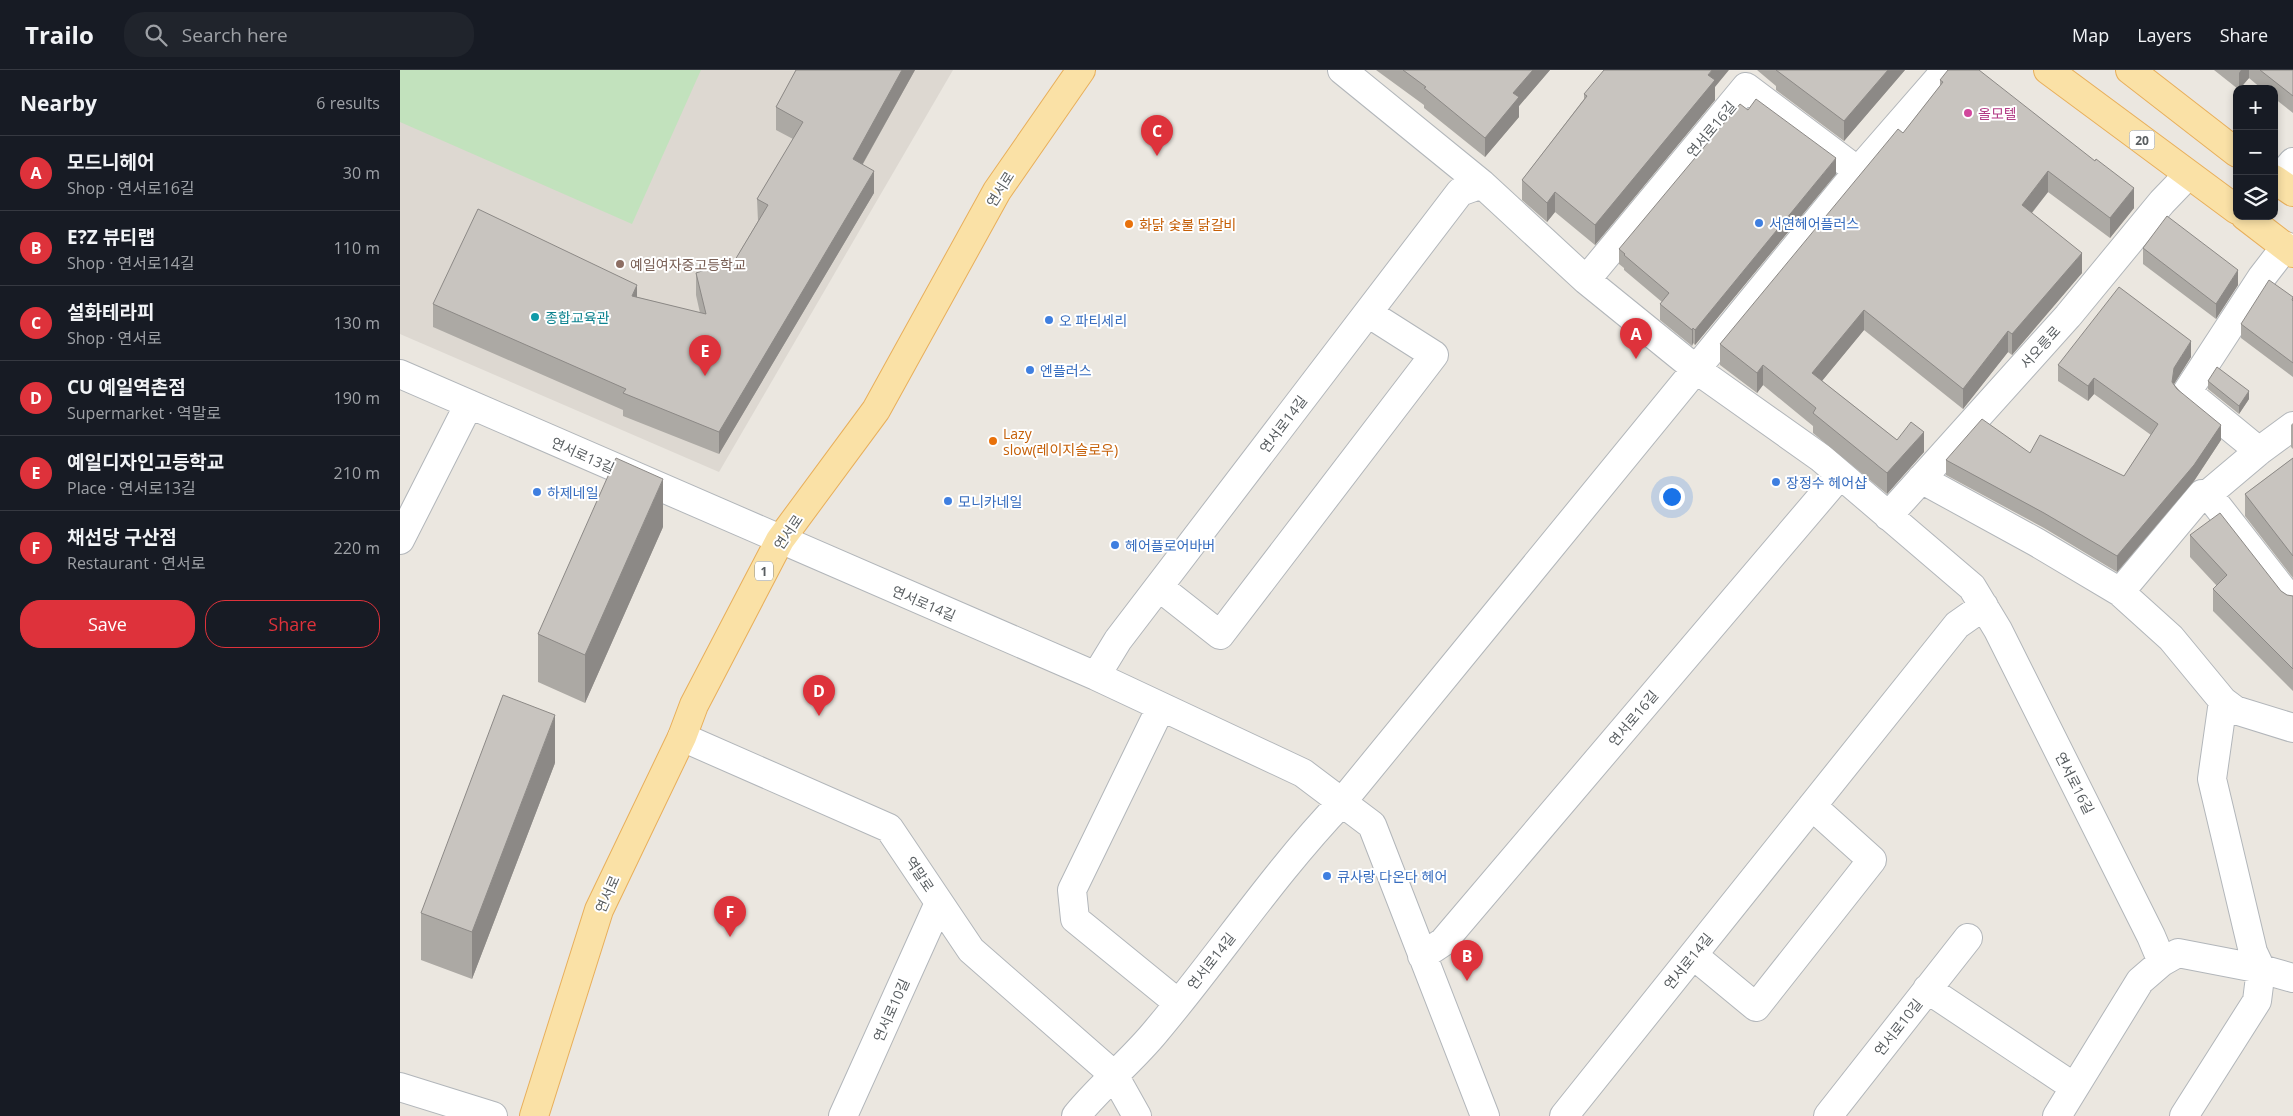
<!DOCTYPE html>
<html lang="en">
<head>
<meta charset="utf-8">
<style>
	:root { --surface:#171b24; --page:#20242c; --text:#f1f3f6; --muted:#9ea1a6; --line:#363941; --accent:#de323b }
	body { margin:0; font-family:"Open Sans","Noto Sans KR",sans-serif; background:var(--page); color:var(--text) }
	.controls { position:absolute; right:15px; top:15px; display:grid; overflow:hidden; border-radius:10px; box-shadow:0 2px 8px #0003 }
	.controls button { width:45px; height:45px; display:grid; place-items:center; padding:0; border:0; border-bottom:1px solid var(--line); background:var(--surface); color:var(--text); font:25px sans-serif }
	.you { position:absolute; left:1271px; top:426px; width:18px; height:18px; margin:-12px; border:4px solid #fff; border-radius:50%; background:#1a73e8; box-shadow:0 0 0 8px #1a73e833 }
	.badge { display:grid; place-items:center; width:32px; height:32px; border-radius:50%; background:var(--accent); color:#fff; font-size:16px; font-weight:700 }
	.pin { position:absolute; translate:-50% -41px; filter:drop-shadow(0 1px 2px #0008) }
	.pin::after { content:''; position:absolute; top:26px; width:18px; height:15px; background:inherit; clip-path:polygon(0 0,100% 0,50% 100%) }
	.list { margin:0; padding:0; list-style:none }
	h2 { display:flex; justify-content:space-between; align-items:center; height:65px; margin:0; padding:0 20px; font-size:21px }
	h2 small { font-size:16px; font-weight:400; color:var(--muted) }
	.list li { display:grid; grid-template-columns:32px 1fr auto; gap:15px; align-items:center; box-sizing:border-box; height:75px; padding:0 20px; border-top:1px solid var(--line) }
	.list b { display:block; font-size:19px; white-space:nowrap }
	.list p { margin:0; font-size:16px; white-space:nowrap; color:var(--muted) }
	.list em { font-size:16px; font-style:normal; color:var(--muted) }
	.actions { display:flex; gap:10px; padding:15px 20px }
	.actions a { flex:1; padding:11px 0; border:1px solid var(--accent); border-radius:20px; text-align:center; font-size:18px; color:var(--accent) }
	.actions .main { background:var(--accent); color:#fff }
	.icon { flex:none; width:28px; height:28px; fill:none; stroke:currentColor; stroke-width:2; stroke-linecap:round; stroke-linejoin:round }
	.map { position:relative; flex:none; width:1893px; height:1046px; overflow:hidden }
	header { display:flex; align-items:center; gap:30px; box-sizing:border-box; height:70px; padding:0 25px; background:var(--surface); border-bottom:1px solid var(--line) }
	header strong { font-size:24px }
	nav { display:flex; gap:28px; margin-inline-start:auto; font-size:18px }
	.search { width:350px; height:45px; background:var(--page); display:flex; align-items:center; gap:12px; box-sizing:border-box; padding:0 18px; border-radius:20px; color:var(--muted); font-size:19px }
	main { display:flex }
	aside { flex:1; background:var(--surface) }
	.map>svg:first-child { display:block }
	.education { fill:#ddd8d1 }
	.green { fill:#c2e2bd }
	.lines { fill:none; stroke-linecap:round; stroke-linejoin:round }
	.minor-casing { stroke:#b2b6ba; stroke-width:30 }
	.major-casing { stroke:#e8af5b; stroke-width:30 }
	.minor { stroke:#fff; stroke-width:28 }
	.major { stroke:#fae1a6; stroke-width:28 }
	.wall { fill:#aca9a4 }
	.shaded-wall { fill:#8c8986 }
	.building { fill:#c8c4bf; stroke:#8c8986 }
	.hotel-dot { fill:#d1479c; stroke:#fff; stroke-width:2 }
	.shop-dot { fill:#3f7fe0; stroke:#fff; stroke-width:2 }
	.food-dot { fill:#e8710a; stroke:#fff; stroke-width:2 }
	.education-dot { fill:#8d6e63; stroke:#fff; stroke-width:2 }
	.culture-dot { fill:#0f9aa8; stroke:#fff; stroke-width:2 }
	.labels { text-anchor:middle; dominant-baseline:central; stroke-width:4; stroke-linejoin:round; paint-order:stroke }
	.shield { fill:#fff; stroke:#8a8e90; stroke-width:1 }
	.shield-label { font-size:12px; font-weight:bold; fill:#585d60 }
	.hotel-label { font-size:14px; fill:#b23c85; stroke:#fff; text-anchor:start }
	.street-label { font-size:14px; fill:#585d60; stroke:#fff }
	.shop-label { font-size:14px; fill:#366cbe; stroke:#fff; text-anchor:start }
	.food-label { font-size:14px; fill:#c56008; stroke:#fff; text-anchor:start }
	.education-label { font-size:14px; fill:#785e54; stroke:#fff; text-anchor:start }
	.culture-label { font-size:14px; fill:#0d838f; stroke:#fff; text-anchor:start }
</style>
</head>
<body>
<header>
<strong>Trailo</strong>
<div class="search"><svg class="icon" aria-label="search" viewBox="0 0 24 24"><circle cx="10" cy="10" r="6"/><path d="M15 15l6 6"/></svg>Search here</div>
<nav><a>Map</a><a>Layers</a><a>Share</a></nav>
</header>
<main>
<aside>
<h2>Nearby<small>6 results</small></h2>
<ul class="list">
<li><span class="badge">A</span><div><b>모드니헤어</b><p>Shop · 연서로16길</p></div><em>30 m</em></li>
<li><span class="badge">B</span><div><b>E?Z 뷰티랩</b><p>Shop · 연서로14길</p></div><em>110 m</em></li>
<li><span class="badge">C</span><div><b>설화테라피</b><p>Shop · 연서로</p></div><em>130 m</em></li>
<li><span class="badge">D</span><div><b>CU 예일역촌점</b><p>Supermarket · 역말로</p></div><em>190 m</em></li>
<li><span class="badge">E</span><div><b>예일디자인고등학교</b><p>Place · 연서로13길</p></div><em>210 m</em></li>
<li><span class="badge">F</span><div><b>채선당 구산점</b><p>Restaurant · 연서로</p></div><em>220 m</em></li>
</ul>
<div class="actions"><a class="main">Save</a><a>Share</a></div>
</aside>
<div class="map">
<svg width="1893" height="1046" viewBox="0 0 1893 1046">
	<rect width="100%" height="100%" fill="#ebe7e0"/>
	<!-- education -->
	<path class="education" d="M 0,0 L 553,0 L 319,402 L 0,264 Z"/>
	<!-- green -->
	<path class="green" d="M 0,0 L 301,0 L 232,154 L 0,52 Z"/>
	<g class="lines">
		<!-- minor casing -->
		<g class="minor-casing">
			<path id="minor" d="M 942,0 L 1082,114 L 1186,210 L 1297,300 L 1421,388 L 1572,517 L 1598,560 L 1751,866 L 1762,892
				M 1877,111 L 1893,92
				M 1186,210 L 1346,17 L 1458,101
				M 0,304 L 696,606 L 903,703 L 972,755 L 1085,1046
				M 1859,381 L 1787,322 L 1862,207 L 1886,176
				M 1521,409 L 1636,472 L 1720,522 L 1771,568 L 1823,631 L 1835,640 L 1893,658
				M 1808,424 L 1893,533
				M 1488,446 L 1668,246 L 1762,132 L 1788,105
				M 0,470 L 69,334
				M 759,517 L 820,565 L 1034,285 L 968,243
				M 1720,522 L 1802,424 L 1808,424 L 1859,381 L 1893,356
				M 696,606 L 718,570 L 1060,122 L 1082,114
				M 761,637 L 672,820 L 675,849 L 778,933
				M 282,667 L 489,758 L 571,880 L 714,1005 L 737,1046
				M 1293,885 L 1356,937 L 1472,790 L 1412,736
				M 1022,886 L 1043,872 L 1440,405
				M 1527,919 L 1674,1017
				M 0,1017 L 93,1046
				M 443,1046 L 539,833
				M 676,1046 C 701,1015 732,991 757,960 C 820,885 874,803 942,732 L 1458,101 L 1546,0
				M 1164,1046 L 1557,555 L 1584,536
				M 1428,1046 L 1568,868
				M 1657,1046 L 1740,911 L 1762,892 L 1778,883 L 1861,899 L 1893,908
				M 1784,1046 L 1857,931 L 1861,899 L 1853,882 L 1812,709 L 1823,631"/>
		</g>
		<!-- major casing -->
		<g class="major-casing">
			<path id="major" d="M 1648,0 L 1837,140
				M 1730,0 L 1837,83
				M 1874,109 L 1893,122
				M 1845,146 L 1893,183
				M 134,1046 L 199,840 L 282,667 L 294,635 L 380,470 L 476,340 L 597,121 L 681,0"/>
		</g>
		<!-- minor -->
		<use href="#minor" class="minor"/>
		<!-- major -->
		<use href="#major" class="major"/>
	</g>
	<!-- wall -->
	<path class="wall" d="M 396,0 L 515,0 L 463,94 L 474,123 L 319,384 L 223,346 L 223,340 L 33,257 L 33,234 L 237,227 L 300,243 L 296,225 L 296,203 L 335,190 L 358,151 L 357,129 L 393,69 L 376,60 L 376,37 Z
		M 976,0 L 1150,0 L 1119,36 L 1119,47 L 1085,87 L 1024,38 L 1024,35 Z
		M 1357,0 L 1505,0 L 1444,71 L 1376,20 L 1376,16 Z
		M 1814,0 L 1893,0 L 1893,43 L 1874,28 L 1874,19 L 1862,19 L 1849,8 L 1840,19 L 1838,19 Z
		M 1540,10 L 1734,138 L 1710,168 L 1648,122 L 1632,143 L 1682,203 L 1612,285 L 1608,282 L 1563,339 L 1464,260 L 1422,311 L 1497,370 L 1524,382 L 1487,424 L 1413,363 L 1413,356 L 1363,315 L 1357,323 L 1320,295 L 1320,274 L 1503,63 L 1540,16 Z
		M 1315,17 L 1315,30 L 1195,175 L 1155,142 L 1147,152 L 1122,130 L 1122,110 L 1184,29 L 1184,24 Z
		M 1436,104 L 1295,275 L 1293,273 L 1292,276 L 1260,250 L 1260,234 L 1262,232 L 1224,200 L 1224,198 L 1219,194 L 1219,179 Z
		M 1743,178 L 1838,215 L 1816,249 L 1743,194 Z
		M 1893,227 L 1893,307 L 1841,268 L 1841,254 Z
		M 1791,287 L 1774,314 L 1821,370 L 1794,411 L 1717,502 L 1644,458 L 1546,405 L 1546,390 L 1630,383 L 1724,406 L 1751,365 L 1694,324 L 1688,331 L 1658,311 L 1658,295 Z
		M 1808,311 L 1849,329 L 1839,344 L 1808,319 Z
		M 1893,353 L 1893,379 L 1891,377 L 1891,355 Z
		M 1893,388 L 1893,508 L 1845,446 L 1845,424 Z
		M 263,457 L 185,633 L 138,612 L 138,564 Z
		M 1790,465 L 1881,521 L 1887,525 L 1893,526 L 1893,621 L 1813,541 L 1813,519 L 1817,516 L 1790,487 Z
		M 155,693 L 72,909 L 21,890 L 21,843 Z"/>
	<!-- shaded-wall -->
	<path class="shaded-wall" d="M 502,0 L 515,0 L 453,111 L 453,89 Z
		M 1133,0 L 1150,0 L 1119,36 L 1119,47 L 1085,87 L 1085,68 L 1113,23 Z
		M 1312,0 L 1329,0 L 1315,17 L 1315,30 L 1195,175 L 1195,155 Z
		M 1488,0 L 1505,0 L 1444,71 L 1444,51 Z
		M 1841,0 L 1849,0 L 1849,8 L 1839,19 L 1839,3 Z
		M 1436,88 L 1436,104 L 1295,275 L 1295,260 Z
		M 474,101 L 474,123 L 319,384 L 319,362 Z
		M 1648,101 L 1648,122 L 1622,155 L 1622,135 Z
		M 1734,118 L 1734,138 L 1710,168 L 1710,148 Z
		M 1155,122 L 1155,142 L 1147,152 L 1147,133 Z
		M 1682,183 L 1682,203 L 1612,285 L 1612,264 Z
		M 1838,200 L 1838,215 L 1816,249 L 1816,234 Z
		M 237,215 L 237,237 L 232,226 Z
		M 1464,240 L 1464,260 L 1412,323 L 1412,303 Z
		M 1293,258 L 1293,273 L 1292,276 L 1292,260 Z
		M 1608,261 L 1608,282 L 1563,339 L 1563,319 Z
		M 1791,271 L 1791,287 L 1774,314 L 1772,312 L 1774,298 Z
		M 1363,295 L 1363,315 L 1357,323 L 1357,303 Z
		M 1694,308 L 1694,324 L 1688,331 L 1688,316 Z
		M 1849,321 L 1849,329 L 1839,344 L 1839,336 Z
		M 1821,355 L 1821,370 L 1794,411 L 1717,502 L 1717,486 Z
		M 1524,362 L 1524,382 L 1487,424 L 1487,403 Z
		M 263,409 L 263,457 L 185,633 L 185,585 Z
		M 155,645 L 155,693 L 72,909 L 72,862 Z"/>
	<!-- building -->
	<path class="building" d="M 396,0 L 502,0 L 453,89 L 474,101 L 319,362 L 223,323 L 226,319 L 33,234 L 78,139 L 237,215 L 232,226 L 306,244 L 296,203 L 335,190 L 368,135 L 357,129 L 403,52 L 376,37 Z
		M 1003,0 L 1133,0 L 1113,23 L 1119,27 L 1085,68 L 1024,18 L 1026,17 Z
		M 1204,0 L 1312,0 L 1308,5 L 1315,10 L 1195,155 L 1155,122 L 1147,133 L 1122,110 L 1187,26 L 1184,24 Z
		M 1376,0 L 1488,0 L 1444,51 Z
		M 1548,0 L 1579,0 L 1695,91 L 1696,89 L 1734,118 L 1710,148 L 1648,101 L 1622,135 L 1682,183 L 1612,264 L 1608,261 L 1563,319 L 1464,240 L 1412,303 L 1497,370 L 1511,352 L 1524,362 L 1487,403 L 1413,343 L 1416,338 L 1363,295 L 1357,303 L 1320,274 L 1498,59 L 1503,63 L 1543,12 L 1540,10 Z
		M 1860,0 L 1893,0 L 1893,26 Z
		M 1356,29 L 1436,88 L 1295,260 L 1293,258 L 1292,260 L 1260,234 L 1269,223 L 1224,185 L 1225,184 L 1219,179 L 1340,34 L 1348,40 Z
		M 1767,146 L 1838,200 L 1816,234 L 1743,178 Z
		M 1869,210 L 1893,227 L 1892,230 L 1893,231 L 1893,293 L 1841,254 Z
		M 1719,217 L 1791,271 L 1774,298 L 1772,312 L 1777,319 L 1821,355 L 1794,395 L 1717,486 L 1644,443 L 1546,390 L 1582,349 L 1630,383 L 1640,365 L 1724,406 L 1758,354 L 1694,308 L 1688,316 L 1658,295 Z
		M 1817,297 L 1849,321 L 1839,336 L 1808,311 Z
		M 216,388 L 263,409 L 185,585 L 138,564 Z
		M 1893,388 L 1893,486 L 1845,424 Z
		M 1820,443 L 1881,521 L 1887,525 L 1893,526 L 1893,599 L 1813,519 L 1827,505 L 1790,465 Z
		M 103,625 L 155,645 L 72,862 L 21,843 Z"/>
	<!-- markers -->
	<circle class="hotel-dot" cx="1568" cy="43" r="5"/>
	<g class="shop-dot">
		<circle cx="1359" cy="153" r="5"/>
		<circle cx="649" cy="250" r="5"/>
		<circle cx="630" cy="300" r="5"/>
		<circle cx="1376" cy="412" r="5"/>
		<circle cx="137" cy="422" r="5"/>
		<circle cx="548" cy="431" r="5"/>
		<circle cx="715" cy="475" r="5"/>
		<circle cx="927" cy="806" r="5"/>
	</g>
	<g class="food-dot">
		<circle cx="729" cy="154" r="5"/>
		<circle cx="593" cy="371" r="5"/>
	</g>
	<circle class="education-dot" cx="220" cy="194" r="5"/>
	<circle class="culture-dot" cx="135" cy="247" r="5"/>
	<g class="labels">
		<!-- shield labels -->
		<g class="shield">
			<rect x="1729.5" y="60.5" width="25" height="19" rx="4"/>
			<rect x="355" y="491.5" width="18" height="19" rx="4"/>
		</g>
		<g class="shield-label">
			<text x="1742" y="70">20</text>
			<text x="364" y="501">1</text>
		</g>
		<!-- hotel labels -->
		<g class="hotel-label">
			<text x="1578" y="43">올모텔</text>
		</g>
		<!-- street labels -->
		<g class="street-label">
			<text transform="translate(1311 59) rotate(-50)">연서로16길</text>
			<text transform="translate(600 119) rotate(-58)">연서로</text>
			<text transform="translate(1640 277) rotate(-48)">서오릉로</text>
			<text transform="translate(883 354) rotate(-53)">연서로14길</text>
			<text transform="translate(183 385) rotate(24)">연서로13길</text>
			<text transform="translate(388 462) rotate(-56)">연서로</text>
			<text transform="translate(524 533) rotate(23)">연서로14길</text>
			<text transform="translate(1233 648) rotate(-50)">연서로16길</text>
			<text transform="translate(1675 713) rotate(63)">연서로16길</text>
			<text transform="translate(520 804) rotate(56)">역말로</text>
			<text transform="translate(207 824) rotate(-66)">연서로</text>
			<text transform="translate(811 891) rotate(-52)">연서로14길</text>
			<text transform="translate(1288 891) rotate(-51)">연서로14길</text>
			<text transform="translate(491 940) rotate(-66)">연서로10길</text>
			<text transform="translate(1498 957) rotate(-52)">연서로10길</text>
		</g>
		<!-- shop labels -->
		<g class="shop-label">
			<text x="1369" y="153">서연헤어플러스</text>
			<text x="659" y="250">오 파티세리</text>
			<text x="640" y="300">엔플러스</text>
			<text x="1386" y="412">장정수 헤어샵</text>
			<text x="147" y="422">하제네일</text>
			<text x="558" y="431">모니카네일</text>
			<text x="725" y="475">헤어플로어바버</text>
			<text x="937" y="806">큐사랑 다온다 헤어</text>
		</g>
		<!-- food labels -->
		<g class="food-label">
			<text x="739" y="154">화닭 숯불 닭갈비</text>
			<text x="603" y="363">Lazy<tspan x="603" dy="16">slow(레이지슬로우)</tspan></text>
		</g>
		<!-- education labels -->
		<g class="education-label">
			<text x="230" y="194">예일여자중고등학교</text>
		</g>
		<!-- culture labels -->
		<g class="culture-label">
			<text x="145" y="247">종합교육관</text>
		</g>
	</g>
</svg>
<div class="controls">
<button>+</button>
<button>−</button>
<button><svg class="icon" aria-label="layers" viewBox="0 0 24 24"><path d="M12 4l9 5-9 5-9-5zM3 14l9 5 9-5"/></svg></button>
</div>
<div class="you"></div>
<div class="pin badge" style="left:1236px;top:289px">A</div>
<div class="pin badge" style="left:1067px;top:911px">B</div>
<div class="pin badge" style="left:757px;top:86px">C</div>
<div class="pin badge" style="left:419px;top:646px">D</div>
<div class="pin badge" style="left:305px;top:306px">E</div>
<div class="pin badge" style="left:330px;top:867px">F</div>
</div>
</main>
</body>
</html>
